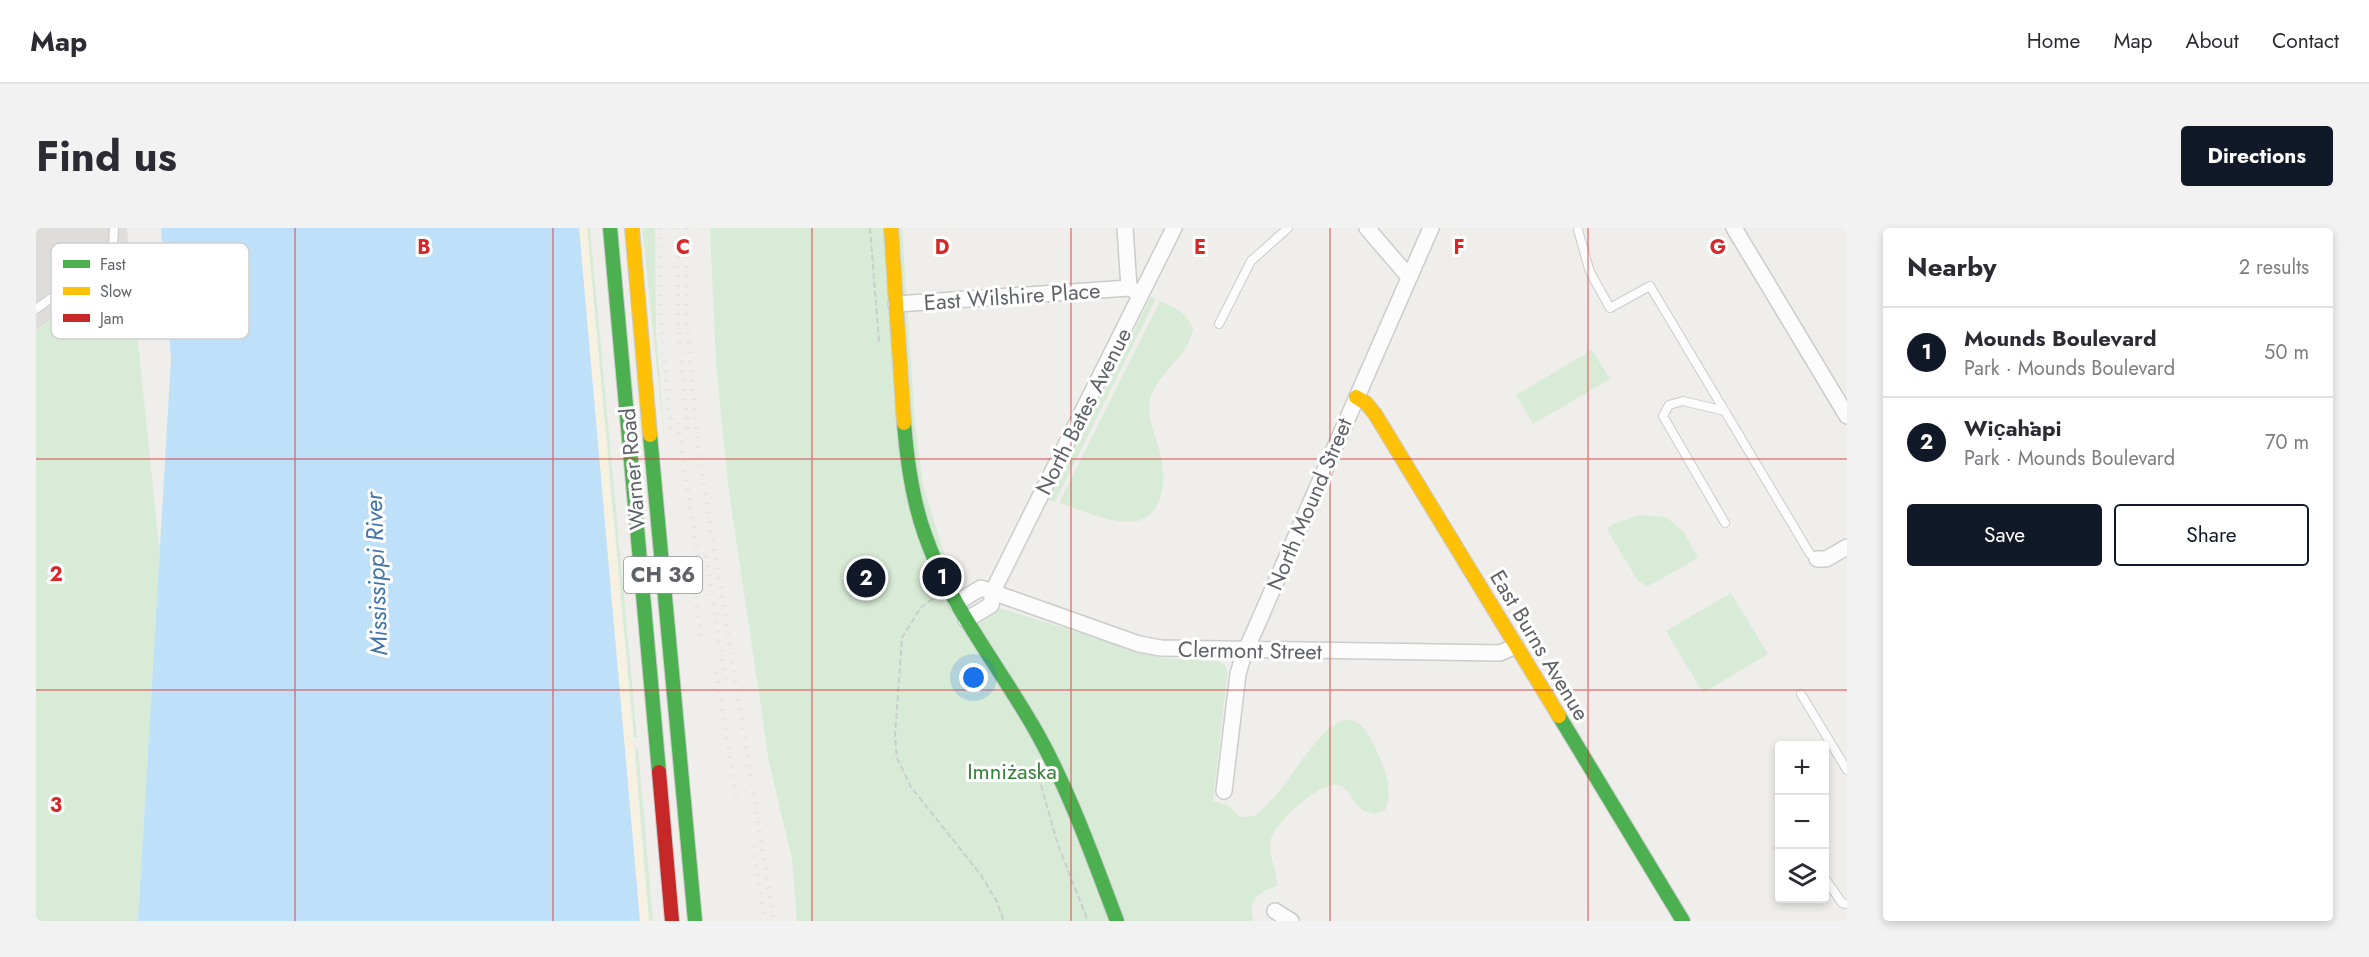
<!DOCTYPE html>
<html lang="en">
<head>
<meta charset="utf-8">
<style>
	:root { --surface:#fff; --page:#f2f2f3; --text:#2b2b33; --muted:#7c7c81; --line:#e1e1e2; --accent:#111827 }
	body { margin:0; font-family:Jost,sans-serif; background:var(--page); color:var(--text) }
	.controls { position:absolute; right:18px; bottom:18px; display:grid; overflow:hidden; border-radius:6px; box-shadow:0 3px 9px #0003 }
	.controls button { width:54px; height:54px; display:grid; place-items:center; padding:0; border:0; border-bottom:2px solid var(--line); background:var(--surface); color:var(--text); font:30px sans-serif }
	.you { position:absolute; left:938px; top:450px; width:21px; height:21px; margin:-15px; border:4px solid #fff; border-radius:50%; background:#1a73e8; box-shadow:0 0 0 9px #1a73e833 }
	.badge { display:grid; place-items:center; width:39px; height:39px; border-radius:50%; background:var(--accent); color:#fff; font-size:20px; font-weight:700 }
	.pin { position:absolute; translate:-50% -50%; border:3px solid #fff; box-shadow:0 2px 6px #0006 }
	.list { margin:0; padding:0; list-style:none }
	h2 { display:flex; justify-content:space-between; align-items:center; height:78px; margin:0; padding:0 24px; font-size:26px }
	h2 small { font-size:20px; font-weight:400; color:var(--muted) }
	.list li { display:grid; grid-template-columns:39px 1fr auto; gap:18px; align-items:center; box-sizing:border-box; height:90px; padding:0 24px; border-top:2px solid var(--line) }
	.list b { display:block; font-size:22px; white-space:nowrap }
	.list p { margin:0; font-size:20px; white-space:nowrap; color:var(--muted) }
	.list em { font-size:20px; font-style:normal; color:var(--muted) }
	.actions { display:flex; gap:12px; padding:18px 24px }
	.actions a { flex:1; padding:14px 0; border:2px solid var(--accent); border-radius:6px; text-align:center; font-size:21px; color:var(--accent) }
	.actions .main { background:var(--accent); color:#fff }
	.icon { flex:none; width:33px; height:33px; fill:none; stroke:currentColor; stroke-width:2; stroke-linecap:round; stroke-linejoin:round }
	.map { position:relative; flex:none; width:1811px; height:693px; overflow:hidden; border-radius:6px }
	header { display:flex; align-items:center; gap:36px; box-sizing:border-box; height:84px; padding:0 30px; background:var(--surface); border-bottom:2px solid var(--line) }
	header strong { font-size:28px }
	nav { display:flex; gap:33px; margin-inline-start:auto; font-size:21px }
	.intro { display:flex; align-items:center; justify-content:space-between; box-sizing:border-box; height:144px; padding:0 36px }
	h1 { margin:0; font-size:42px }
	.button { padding:15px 27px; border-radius:6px; background:var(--accent); color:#fff; font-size:21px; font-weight:700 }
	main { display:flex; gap:36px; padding:0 36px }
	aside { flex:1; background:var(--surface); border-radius:6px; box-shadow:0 3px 9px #0003 }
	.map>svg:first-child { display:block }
	.industrial { fill:#dfddda }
	.green { fill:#d8ebd6 }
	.sand { fill:#f6f1e1 }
	.water { fill:#bfe0f9 }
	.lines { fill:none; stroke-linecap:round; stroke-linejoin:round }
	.lane-casing { stroke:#cbcccc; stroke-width:10 }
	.street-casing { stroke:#cbcccc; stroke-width:18 }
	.fast-casing { stroke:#cacacb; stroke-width:16 }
	.slow-casing { stroke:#cacacb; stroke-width:16 }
	.jam-casing { stroke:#cacacb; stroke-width:16 }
	.path { stroke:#cacfcc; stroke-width:2; stroke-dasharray:6 3; stroke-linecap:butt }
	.lane { stroke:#fdfcfc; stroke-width:8 }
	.street { stroke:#fdfcfc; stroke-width:15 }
	.fast { stroke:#4caf50; stroke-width:14 }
	.slow { stroke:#ffc107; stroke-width:14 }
	.jam { stroke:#c62828; stroke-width:14 }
	.rail { stroke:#e4e4e4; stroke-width:4.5; stroke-dasharray:1.5 8; stroke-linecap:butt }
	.grid { fill:none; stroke:#d62828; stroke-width:1.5; stroke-opacity:0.55 }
	.labels { text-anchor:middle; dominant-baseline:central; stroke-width:6; stroke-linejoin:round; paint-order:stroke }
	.shield { fill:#fff; stroke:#8f9295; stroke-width:1.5 }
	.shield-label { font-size:21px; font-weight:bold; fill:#5f6368 }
	.street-label { font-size:22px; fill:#5f6368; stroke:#fff }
	.park-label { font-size:22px; fill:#348238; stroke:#fff }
	.water-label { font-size:24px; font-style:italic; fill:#4174aa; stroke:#fff }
	.key { fill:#fff; stroke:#cfd0d2; stroke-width:1.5 }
	.key-label { font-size:16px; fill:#5f6368 }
	.grid-label { font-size:20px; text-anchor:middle; font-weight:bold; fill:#d62828; stroke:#fff; stroke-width:6; stroke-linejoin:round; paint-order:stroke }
</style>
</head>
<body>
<header>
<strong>Map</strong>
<nav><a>Home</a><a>Map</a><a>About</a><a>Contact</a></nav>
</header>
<div class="intro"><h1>Find us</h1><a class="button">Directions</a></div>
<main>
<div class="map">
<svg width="1811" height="693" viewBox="0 0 1811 693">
	<rect width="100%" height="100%" fill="#efeeea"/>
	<!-- industrial -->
	<path class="industrial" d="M 0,0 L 91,0 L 94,37 L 0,102 Z"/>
	<!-- green -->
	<path class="green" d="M 551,0 L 554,0 L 601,509 L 598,509 Z
		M 606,0 L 619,0 L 620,104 L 629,216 Z
		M 674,0 L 866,0 L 879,196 L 887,257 L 908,325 L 920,353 L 942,392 L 962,381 L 967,381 L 1126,430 L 1180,433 C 1188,434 1192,439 1191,448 L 1177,573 L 1192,577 L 1204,589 L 1219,588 C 1228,580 1237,571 1245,561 C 1258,545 1292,487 1315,492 C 1330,496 1337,515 1343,528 C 1350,543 1357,566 1349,582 L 1340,586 C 1317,584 1319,566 1305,558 C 1288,549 1237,596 1235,612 C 1232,628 1241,642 1241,658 C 1223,664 1210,671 1218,693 L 761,693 L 756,631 L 733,534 L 692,256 L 680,134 Z
		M 94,37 L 123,318 L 124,317 L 102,693 L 0,693 L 0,103 Z
		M 1115,69 L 1120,71 L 1019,274 L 1013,272 Z
		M 1124,73 C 1138,78 1152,86 1157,101 C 1151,132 1121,144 1114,171 C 1110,189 1120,208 1124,225 C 1131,250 1129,292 1094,294 C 1074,295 1042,281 1023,275 Z
		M 1556,122 L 1574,151 L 1497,196 L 1480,167 Z
		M 1603,287 L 1630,289 L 1647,303 L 1662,330 L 1612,358 L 1602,353 L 1571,301 L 1578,296 Z
		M 1695,365 L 1732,426 L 1667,465 L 1630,403 Z
		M 602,520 L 617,693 L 613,693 L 599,521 Z"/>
	<!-- sand -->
	<path class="sand" d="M 543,0 L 551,0 L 613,693 L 604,693 Z"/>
	<!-- water -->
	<path class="water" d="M 125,0 L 543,0 L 604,693 L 102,693 L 135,131 Z"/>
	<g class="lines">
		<!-- lane casing -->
		<g class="lane-casing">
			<path id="lane" d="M 1542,2 L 1554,44 L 1574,80 L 1614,58 L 1761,304 L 1774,326 L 1781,331
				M 0,81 L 61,38 L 77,17 L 78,0
				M 1183,96 L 1215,33 L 1252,0
				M 1689,183 L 1647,173 L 1633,177 L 1627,188 L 1689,295
				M 1765,466 L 1811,542
				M 1788,649 L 1806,675 L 1811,676"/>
		</g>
		<!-- street casing -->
		<g class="street-casing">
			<path id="street" d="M 1089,0 L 1093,60 L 1099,63
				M 1331,0 L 1373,49
				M 1698,0 L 1811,188
				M 860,76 L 1093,60
				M 1781,331 L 1790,331 L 1811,319
				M 920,375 L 945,360 L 1103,416 L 1125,420 L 1464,425 L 1480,418
				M 930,392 L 955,377 L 958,361 L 1138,0
				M 1188,563 L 1202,446 L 1207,429 L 1395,0
				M 1239,683 L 1255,693"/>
		</g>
		<!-- fast casing -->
		<g class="fast-casing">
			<path id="fast" d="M 574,0 L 623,544
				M 868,195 C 871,233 876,271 889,307 C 914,379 964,439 1001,505 C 1034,564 1057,630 1081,693
				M 614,207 L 659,693
				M 1523,488 L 1647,693"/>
		</g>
		<!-- slow casing -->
		<g class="slow-casing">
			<path id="slow" d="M 596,0 L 614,207
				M 855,0 L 868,195
				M 1320,169 L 1330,175 L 1339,186 L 1523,488"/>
		</g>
		<!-- jam casing -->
		<g class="jam-casing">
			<path id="jam" d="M 623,544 L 636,693"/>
		</g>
		<!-- path -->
		<path class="path" d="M 834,0 L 843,114
			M 897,371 L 885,379 L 866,410 L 859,508 L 861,530 L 875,559 L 945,647 L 960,672 L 968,693
			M 1005,557 L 1022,617 L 1052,693"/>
		<!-- lane -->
		<use href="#lane" class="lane"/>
		<!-- street -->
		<use href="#street" class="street"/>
		<!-- fast -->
		<use href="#fast" class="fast"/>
		<!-- slow -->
		<use href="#slow" class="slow"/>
		<!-- jam -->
		<use href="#jam" class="jam"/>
		<!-- rail -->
		<path class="rail" d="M 624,0 L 625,93 L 635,209
			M 641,0 L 642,93 L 652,207
			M 650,0 L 651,93 L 661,213 L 738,693
			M 642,195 L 664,343
			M 670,328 L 690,456
			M 653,331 L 666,414
			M 680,444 L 701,574
			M 717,618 L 729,693"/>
	</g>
	<!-- grid -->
	<path class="grid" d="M 259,0 L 259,693M 517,0 L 517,693M 776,0 L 776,693M 1035,0 L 1035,693M 1294,0 L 1294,693M 1552,0 L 1552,693M 0,231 L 1811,231M 0,462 L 1811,462"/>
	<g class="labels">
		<!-- shield labels -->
		<rect class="shield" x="588" y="329" width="78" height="36" rx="4.5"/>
		<g class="shield-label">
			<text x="627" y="347">CH 36</text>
		</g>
		<!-- street labels -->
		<g class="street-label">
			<text transform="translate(976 68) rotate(-4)">East Wilshire Place</text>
			<text transform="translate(1047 183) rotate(-63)">North Bates Avenue</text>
			<text transform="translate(596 241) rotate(-95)">Warner Road</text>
			<text transform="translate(1273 276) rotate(-67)">North Mound Street</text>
			<text transform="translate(1504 417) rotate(59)">East Burns Avenue</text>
			<text transform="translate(1214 422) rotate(1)">Clermont Street</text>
		</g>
		<!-- park labels -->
		<g class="park-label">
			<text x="976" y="543">Imniżaska</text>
		</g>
		<!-- water labels -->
		<g class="water-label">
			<text transform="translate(340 346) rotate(-92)">Mississippi River</text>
		</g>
	</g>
	<!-- legend -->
	<rect x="15" y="15" width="198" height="96" rx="9" class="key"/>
	<rect x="27" y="32" width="27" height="8" fill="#4caf50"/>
	<rect x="27" y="59" width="27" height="8" fill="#ffc107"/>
	<rect x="27" y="86" width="27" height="8" fill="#c62828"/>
	<g class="key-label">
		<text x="64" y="42">Fast</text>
		<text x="64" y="69">Slow</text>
		<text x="64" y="96">Jam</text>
	</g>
	<g class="grid-label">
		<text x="388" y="26">B</text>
		<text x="647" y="26">C</text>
		<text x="906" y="26">D</text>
		<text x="1164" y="26">E</text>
		<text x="1423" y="26">F</text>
		<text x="1682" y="26">G</text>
		<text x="20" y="353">2</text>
		<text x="20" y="584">3</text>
	</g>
</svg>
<div class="controls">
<button>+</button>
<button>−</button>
<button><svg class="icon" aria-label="layers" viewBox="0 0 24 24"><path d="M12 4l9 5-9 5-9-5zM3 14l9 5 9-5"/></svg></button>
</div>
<div class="you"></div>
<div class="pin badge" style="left:906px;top:349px">1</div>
<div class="pin badge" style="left:830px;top:350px">2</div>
</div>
<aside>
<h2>Nearby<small>2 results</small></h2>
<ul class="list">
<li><span class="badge">1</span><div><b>Mounds Boulevard</b><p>Park · Mounds Boulevard</p></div><em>50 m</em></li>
<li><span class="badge">2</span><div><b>Wic̣aḣapi</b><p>Park · Mounds Boulevard</p></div><em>70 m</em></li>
</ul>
<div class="actions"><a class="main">Save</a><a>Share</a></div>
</aside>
</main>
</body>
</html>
